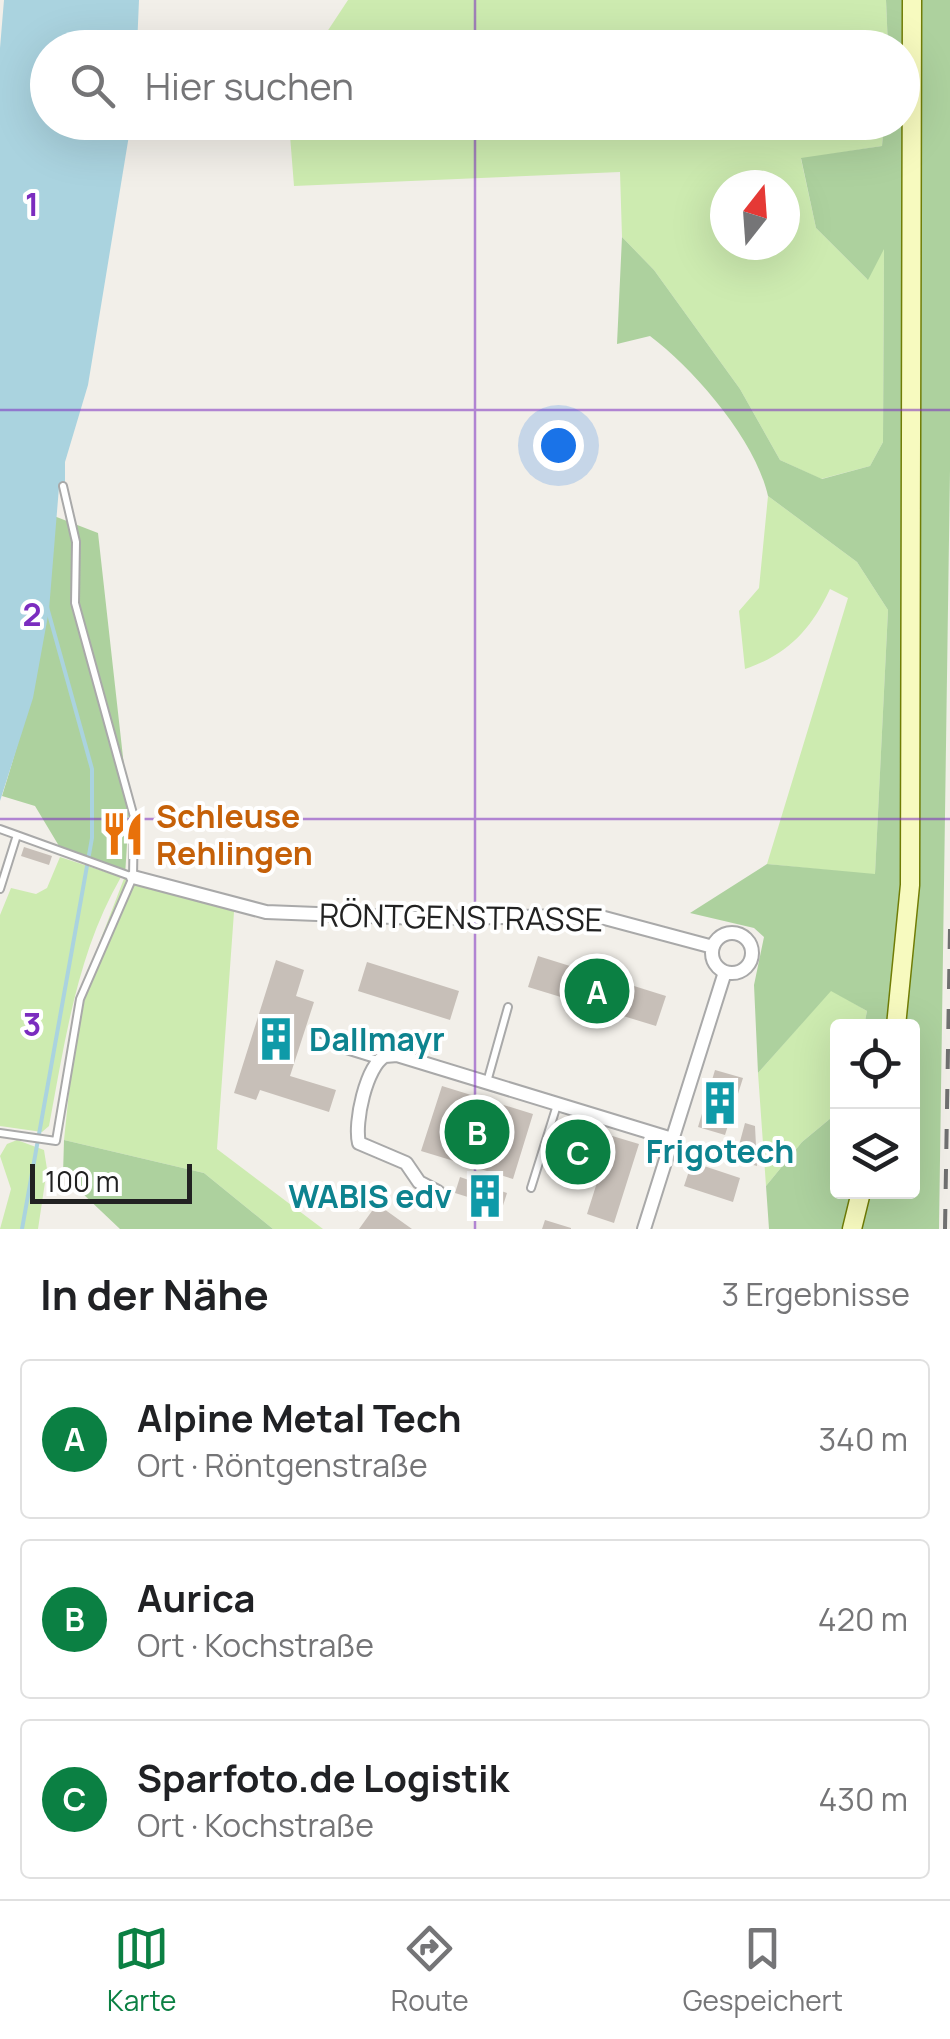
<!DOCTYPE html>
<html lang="de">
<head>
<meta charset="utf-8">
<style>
	:root { --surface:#fff; --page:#f6f6f6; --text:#202124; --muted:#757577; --line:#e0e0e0; --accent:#0b8043 }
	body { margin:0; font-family:Manrope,sans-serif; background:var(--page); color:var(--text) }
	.controls { position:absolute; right:30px; bottom:30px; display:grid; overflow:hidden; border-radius:10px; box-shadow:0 10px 40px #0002 }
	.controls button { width:90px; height:90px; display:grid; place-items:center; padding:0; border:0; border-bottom:2px solid var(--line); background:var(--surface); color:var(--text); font:50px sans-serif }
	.compass { position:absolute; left:710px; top:170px; width:90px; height:90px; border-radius:50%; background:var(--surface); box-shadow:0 10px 40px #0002; rotate:17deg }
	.scale { position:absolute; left:30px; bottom:25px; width:162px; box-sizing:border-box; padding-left:10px; border:5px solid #222; border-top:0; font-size:28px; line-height:35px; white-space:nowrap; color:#222; -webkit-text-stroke:8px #fff; paint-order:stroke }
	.you { position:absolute; left:558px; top:445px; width:35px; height:35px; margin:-25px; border:8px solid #fff; border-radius:50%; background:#1a73e8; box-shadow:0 0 0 15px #1a73e833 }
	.badge { display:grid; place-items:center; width:65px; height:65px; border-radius:50%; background:var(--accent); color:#fff; font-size:32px; font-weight:700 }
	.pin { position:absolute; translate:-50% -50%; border:5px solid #fff; box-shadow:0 2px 10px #0006 }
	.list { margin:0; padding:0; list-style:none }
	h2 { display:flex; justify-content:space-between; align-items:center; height:130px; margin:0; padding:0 40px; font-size:42px }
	h2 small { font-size:32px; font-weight:400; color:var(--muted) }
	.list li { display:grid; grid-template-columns:65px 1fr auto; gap:30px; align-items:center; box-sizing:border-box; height:160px; margin:0 20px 20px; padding:0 20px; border:2px solid var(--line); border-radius:10px }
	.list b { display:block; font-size:38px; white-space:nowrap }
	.list p { margin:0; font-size:32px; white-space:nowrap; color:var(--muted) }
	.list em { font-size:32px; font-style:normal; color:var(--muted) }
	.icon { flex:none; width:55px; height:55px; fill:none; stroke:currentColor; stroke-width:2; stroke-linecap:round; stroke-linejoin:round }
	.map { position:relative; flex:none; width:950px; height:1229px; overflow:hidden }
	.search { position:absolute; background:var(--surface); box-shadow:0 10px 40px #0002; left:30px; right:30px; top:30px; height:110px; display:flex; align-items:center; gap:25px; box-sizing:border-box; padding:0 35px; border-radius:55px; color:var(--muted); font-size:38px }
	.sheet { height:670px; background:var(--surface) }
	nav { display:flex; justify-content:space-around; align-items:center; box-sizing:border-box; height:140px; border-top:2px solid var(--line); background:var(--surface); font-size:28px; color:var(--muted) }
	nav a { display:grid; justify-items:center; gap:5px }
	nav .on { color:var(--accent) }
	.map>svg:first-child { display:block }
	.grass { fill:#cdebb0; fill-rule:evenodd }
	.forest { fill:#add19e }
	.water { fill:#aad3df }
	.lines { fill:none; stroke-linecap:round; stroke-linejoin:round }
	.stream { stroke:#aad3df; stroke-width:4 }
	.building { fill:#c7bfb8 }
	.service-casing { stroke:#a9a9a9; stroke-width:10 }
	.minor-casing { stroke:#a9a9a9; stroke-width:16 }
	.secondary-casing { stroke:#707d05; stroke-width:21 }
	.service { stroke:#fff; stroke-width:6 }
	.minor { stroke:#fff; stroke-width:12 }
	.secondary { stroke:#f7fabf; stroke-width:18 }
	.rail { stroke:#707070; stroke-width:4; stroke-dasharray:20 20; stroke-linecap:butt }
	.grid { fill:none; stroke:#7b2cbf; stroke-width:2.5; stroke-opacity:0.55 }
	.labels { text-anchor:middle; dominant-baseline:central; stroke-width:8; stroke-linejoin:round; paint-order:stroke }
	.food-label { font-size:32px; font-weight:bold; fill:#c56008; stroke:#fff; text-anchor:start }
	.street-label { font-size:32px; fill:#222; stroke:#fff }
	.culture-label { font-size:32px; font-weight:bold; fill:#0d838f; stroke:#fff; text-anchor:start }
	.grid-label { font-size:32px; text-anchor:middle; font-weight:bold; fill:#7b2cbf; stroke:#fff; stroke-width:8; stroke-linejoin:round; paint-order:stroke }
</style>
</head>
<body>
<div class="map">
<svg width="950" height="1229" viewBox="0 0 950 1229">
	<rect width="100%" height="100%" fill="#f2efe9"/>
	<!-- grass -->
	<path class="grass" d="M 348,0 L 886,0 L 888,47 L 317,47 Z
		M 289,123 L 884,123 L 882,146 L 801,159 L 816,228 L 867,279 L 884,246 L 883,442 L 870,466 L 821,479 L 780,460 L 740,389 L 654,270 L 622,237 L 620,172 L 294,186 ZM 725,185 L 785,185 L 785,245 L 725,245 Z
		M 768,496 L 857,562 L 888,610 L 875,875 L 767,864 L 848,598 L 830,589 C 811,630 787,655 745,669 L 739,611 L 759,588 Z
		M 60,857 L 121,877 C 77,953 65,1041 49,1126 L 42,1132 L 0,1126 L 0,915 L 11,888 L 36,894 L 47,888 Z
		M 125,876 L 235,898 L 217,1149 L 323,1229 L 273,1229 L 204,1173 L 64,1140 L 79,996 Z
		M 831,990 L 867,1011 L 864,1026 L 838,1026 L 837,1113 L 802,1142 L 766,1186 L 758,1073 Z
		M 17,1140 L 44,1150 L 47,1169 L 38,1229 L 0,1229 L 11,1189 L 0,1156 L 7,1144 Z"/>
	<!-- forest -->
	<path class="forest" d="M 886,0 L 950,0 L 950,470 L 939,1229 L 769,1229 L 766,1186 L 802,1142 L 837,1113 L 838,1192 L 912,1192 L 912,1026 L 864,1026 L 867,1011 L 831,991 L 758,1073 L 754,985 L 764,937 L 754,928 L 690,913 L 767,864 L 875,874 L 888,610 L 857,562 L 768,496 C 756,441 695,370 650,336 L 617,344 L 622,237 L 654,270 L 740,389 L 780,460 L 822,479 L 870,466 L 883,442 L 884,249 L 868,280 L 816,228 L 801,158 L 882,146 L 884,123 L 902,122 L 902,48 L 888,47 Z
		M 54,516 L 98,533 L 129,811 L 125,876 L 65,856 L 35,806 L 2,796 C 34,694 49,623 54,516 Z
		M 64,1140 L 204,1173 L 273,1229 L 120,1229 L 63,1175 Z"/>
	<!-- water -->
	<path class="water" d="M 4,0 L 139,0 L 137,47 L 48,48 L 48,122 L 131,123 L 88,385 L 65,462 L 65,484 L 59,487 L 49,610 L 33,698 L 0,801 L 0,48 Z"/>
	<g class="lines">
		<!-- stream -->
		<path class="stream" d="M 22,1229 L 92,838 L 92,769 L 47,607"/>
	</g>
	<!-- building -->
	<path class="building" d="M 24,847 L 52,856 L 49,865 L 21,856 Z
		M 538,956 L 666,996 L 656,1026 L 528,987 Z
		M 276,960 L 304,970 L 296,996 L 314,1002 L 290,1076 L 336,1090 L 329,1112 L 260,1090 L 256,1100 L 234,1093 Z
		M 367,962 L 459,991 L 450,1020 L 358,991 Z
		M 715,1070 L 743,1078 L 725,1135 L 698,1127 Z
		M 442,1086 L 533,1114 L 513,1179 L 421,1151 Z
		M 569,1123 L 639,1144 L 614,1223 L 587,1214 L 600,1173 L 549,1157 L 557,1129 L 566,1132 Z
		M 745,1123 L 755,1126 L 757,1166 L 735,1160 Z
		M 692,1162 L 740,1178 L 733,1202 L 684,1186 Z
		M 460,1177 L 507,1193 L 500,1215 L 469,1205 L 471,1198 L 455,1193 Z
		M 377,1204 L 412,1229 L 359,1229 Z
		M 545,1220 L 571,1228 L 571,1229 L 542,1229 Z"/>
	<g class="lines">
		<!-- service casing -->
		<g class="service-casing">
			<path id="service" d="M 0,829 L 133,877
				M 0,889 L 17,835
				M 317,1041 L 378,1060
				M 487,1082 L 508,1007
				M 0,1133 L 56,1141 L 80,999 L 133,877 L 134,817 L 75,603 L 76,542 L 63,486
				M 531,1188 L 557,1105"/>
		</g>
		<!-- minor casing -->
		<g class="minor-casing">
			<path id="minor" d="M 133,877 L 266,912 L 419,918 L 597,916 L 713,947
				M712 953a20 20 0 1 1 40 0a20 20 0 1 1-40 0Z
				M 438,1192 L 419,1182 L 406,1163 L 359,1143 C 354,1123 366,1066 385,1056 L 397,1055 L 672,1139
				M 644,1229 L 725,972"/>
		</g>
		<!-- secondary casing -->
		<g class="secondary-casing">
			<path id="secondary" d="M 896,1026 L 910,885 L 912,0
				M 852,1229 L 861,1192"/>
		</g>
		<!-- service -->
		<use href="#service" class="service"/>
		<!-- minor -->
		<use href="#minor" class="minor"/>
		<!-- secondary -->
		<use href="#secondary" class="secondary"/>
		<!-- rail -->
		<path class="rail" d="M 945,1229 L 950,929"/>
	</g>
	<!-- grid -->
	<path class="grid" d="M 475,0 L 475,48M 475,122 L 475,1229M 0,410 L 950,410M 0,819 L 950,819"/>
	<!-- icons -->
	<defs>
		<g id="restaurant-bare" transform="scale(3.45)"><path d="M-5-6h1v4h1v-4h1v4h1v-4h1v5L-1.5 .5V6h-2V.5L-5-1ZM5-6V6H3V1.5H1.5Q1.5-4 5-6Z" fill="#e8710a" stroke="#fff" stroke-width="2.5" paint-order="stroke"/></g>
		<g id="building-bare" transform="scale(3.45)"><path d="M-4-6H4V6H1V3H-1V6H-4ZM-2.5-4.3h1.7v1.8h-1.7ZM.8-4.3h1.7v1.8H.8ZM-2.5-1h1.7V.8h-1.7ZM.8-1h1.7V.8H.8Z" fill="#0f9aa8" stroke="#fff" stroke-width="2.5" paint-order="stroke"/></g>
	</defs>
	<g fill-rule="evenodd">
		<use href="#restaurant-bare" x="123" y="834"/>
		<use href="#building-bare" x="276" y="1039"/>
		<use href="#building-bare" x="720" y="1103"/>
		<use href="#building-bare" x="485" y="1196"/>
	</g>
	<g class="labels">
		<!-- food labels -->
		<g class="food-label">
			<text x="156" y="816">Schleuse<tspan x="156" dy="37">Rehlingen</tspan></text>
		</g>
		<!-- street labels -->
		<g class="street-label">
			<text transform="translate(461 917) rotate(1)">RÖNTGENSTRASSE</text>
		</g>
		<!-- culture labels -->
		<g class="culture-label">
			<text x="309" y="1039">Dallmayr</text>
			<text x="720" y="1151" text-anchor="middle">Frigotech</text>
			<text x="452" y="1196" text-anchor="end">WABIS edv</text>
		</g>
	</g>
	<g class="grid-label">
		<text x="32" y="216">1</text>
		<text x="32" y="626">2</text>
		<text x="32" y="1036">3</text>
	</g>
</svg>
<div class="controls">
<button><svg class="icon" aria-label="locate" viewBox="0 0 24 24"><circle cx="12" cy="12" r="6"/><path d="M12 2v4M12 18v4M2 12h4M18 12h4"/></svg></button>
<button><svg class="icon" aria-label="layers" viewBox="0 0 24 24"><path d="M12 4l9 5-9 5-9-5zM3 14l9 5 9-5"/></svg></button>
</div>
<svg class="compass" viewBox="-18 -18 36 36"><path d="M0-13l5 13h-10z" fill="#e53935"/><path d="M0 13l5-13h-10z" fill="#757577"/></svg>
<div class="scale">100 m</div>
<div class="you"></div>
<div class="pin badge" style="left:597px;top:991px">A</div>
<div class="pin badge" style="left:477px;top:1132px">B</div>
<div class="pin badge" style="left:578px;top:1152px">C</div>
<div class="search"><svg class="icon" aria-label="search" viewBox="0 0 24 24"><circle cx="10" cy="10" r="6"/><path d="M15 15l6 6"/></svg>Hier suchen</div>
</div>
<section class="sheet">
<h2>In der Nähe<small>3 Ergebnisse</small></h2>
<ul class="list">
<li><span class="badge">A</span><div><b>Alpine Metal Tech</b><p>Ort · Röntgenstraße</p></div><em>340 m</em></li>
<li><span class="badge">B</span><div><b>Aurica</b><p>Ort · Kochstraße</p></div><em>420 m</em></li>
<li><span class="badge">C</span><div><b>Sparfoto.de Logistik</b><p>Ort · Kochstraße</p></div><em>430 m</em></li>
</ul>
</section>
<nav>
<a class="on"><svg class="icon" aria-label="map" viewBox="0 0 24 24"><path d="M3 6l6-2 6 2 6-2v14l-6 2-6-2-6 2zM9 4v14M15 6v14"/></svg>Karte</a>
<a><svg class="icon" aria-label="directions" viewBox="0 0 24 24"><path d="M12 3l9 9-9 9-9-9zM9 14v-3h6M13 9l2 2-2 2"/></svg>Route</a>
<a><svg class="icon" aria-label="saved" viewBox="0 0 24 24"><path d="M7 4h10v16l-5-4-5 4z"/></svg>Gespeichert</a>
</nav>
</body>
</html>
